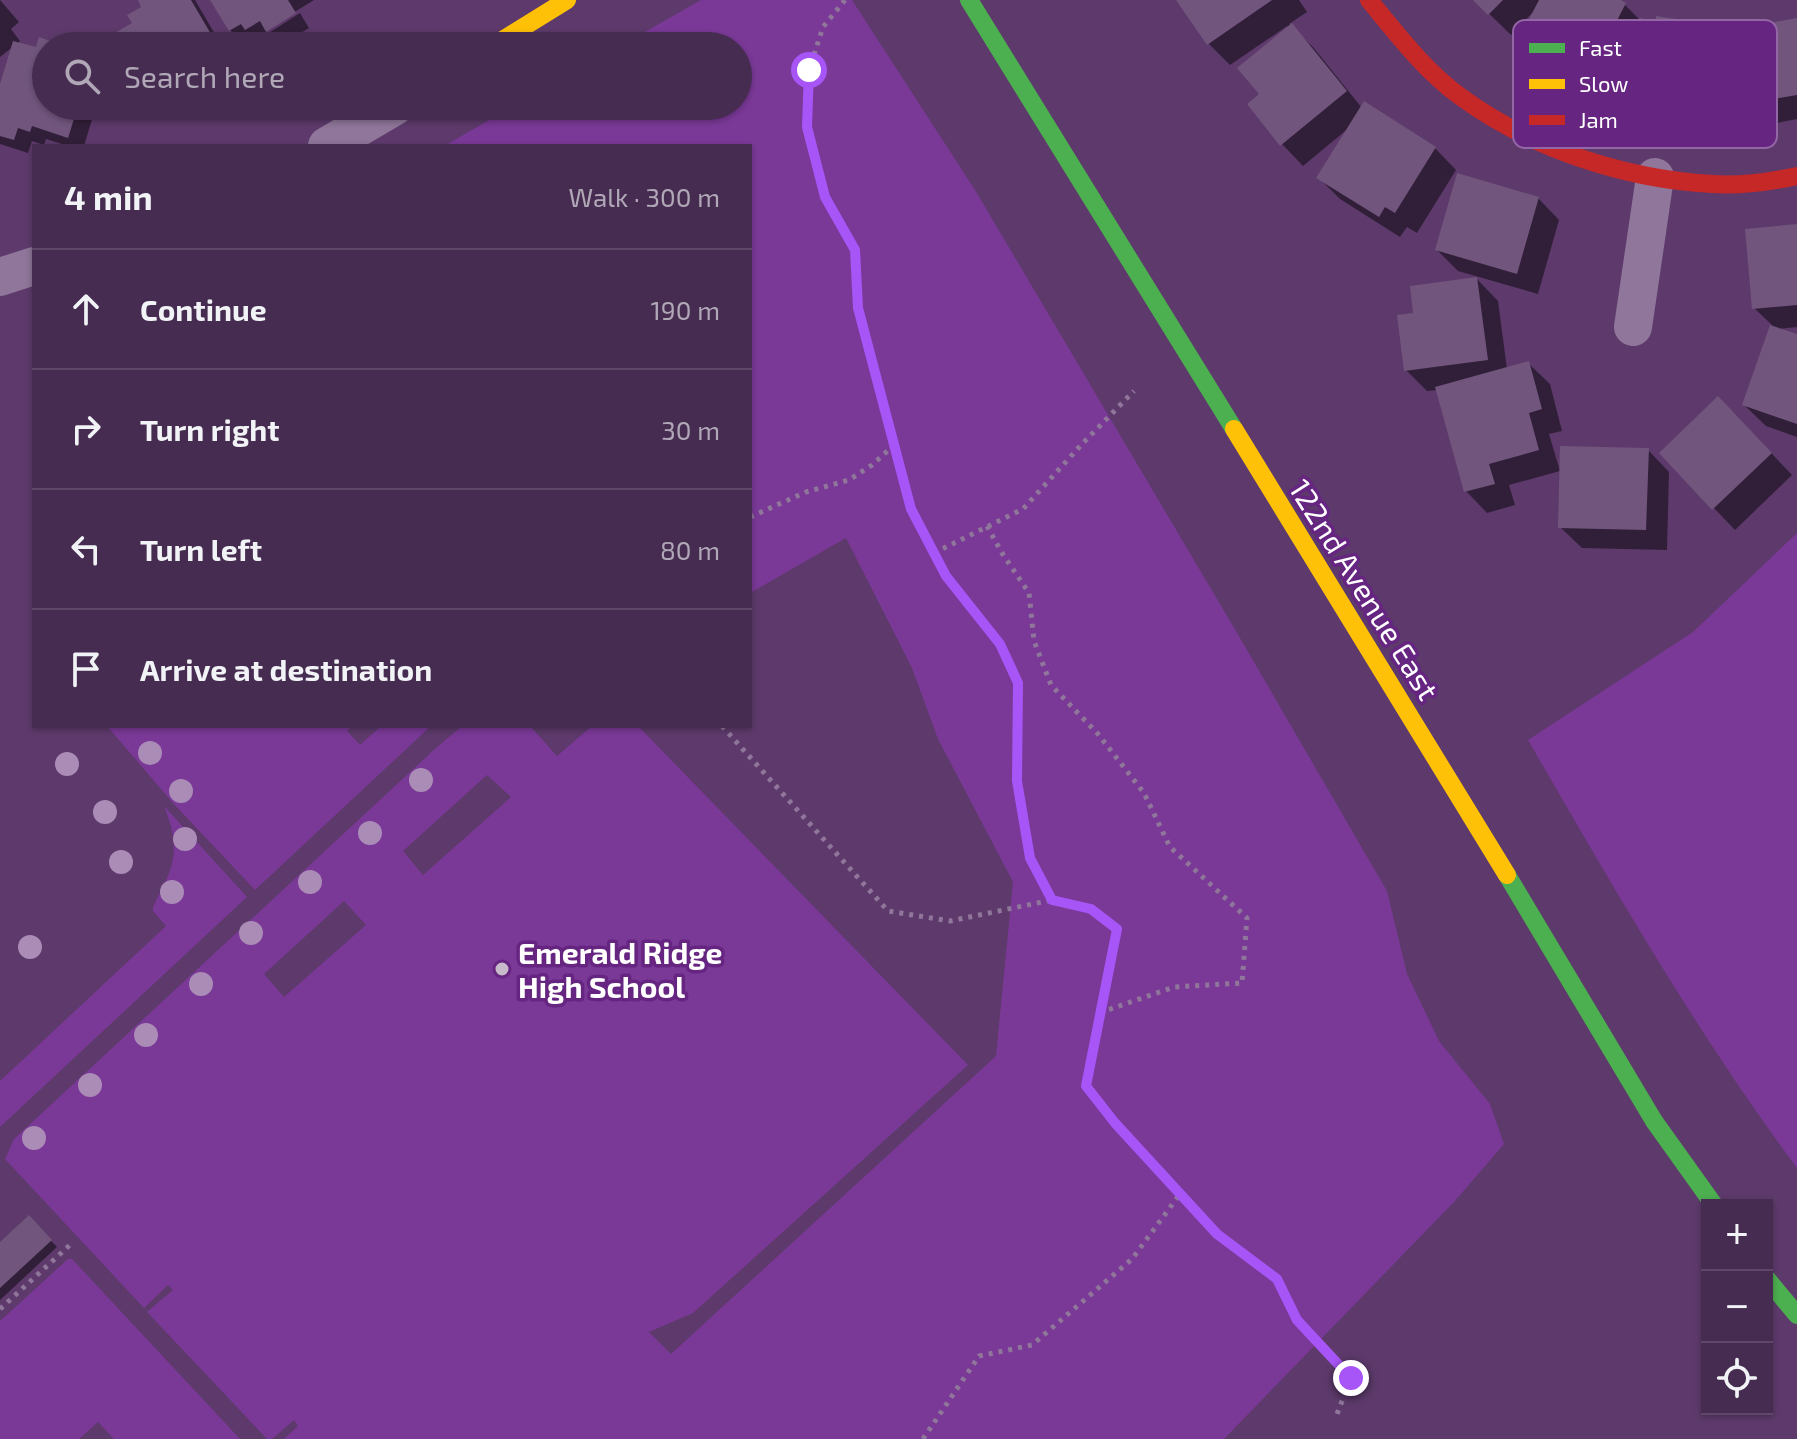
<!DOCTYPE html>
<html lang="en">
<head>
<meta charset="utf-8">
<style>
	:root { --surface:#462c50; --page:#4d3457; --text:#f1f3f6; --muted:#b0a7b7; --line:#5e4867 }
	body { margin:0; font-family:"Exo 2",sans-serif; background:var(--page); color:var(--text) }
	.controls { position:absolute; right:24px; bottom:24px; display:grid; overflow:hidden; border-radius:0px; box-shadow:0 2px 6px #0004 }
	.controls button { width:72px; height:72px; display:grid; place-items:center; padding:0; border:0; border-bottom:2px solid var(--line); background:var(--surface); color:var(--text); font:40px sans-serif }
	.stop { position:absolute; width:24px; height:24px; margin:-18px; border:6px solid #a855f7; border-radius:50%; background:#fff }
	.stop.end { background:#a855f7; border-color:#fff; box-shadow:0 2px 8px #0008 }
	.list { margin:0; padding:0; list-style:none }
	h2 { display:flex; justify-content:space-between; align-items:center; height:104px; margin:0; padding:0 32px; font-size:34px }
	h2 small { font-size:26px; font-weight:400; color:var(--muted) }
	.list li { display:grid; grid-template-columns:52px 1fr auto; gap:24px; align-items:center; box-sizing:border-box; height:120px; padding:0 32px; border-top:2px solid var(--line) }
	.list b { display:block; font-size:30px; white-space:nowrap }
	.list em { font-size:26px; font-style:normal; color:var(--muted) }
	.icon { flex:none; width:44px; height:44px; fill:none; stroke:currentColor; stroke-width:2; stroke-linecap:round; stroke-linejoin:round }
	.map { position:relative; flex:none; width:1797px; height:1439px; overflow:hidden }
	.search { position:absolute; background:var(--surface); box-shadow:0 2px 6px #0004; left:32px; top:32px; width:720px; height:88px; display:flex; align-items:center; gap:20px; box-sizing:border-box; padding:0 28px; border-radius:44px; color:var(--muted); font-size:30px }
	.panel { position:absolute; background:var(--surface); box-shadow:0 2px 6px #0004; left:32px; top:144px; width:720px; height:584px; border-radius:0px }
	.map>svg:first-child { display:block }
	.green { fill:#7a3997; fill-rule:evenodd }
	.shadow { fill:#0007 }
	.building { fill:#71557d }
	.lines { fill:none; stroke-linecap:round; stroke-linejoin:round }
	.path { stroke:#8f769a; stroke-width:5; stroke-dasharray:4 6; stroke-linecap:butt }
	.street { stroke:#8f769a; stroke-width:38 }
	.fast { stroke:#4caf50; stroke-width:18 }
	.slow { stroke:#ffc107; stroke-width:18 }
	.jam { stroke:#c62828; stroke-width:18 }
	.tree { fill:#aa8cb7 }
	.route { stroke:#a855f7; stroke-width:10 }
	.poi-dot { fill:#c6bacb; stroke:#652580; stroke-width:3 }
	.labels { text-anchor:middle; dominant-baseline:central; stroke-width:7; stroke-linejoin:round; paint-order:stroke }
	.street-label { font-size:30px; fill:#fff; stroke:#652580 }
	.poi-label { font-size:30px; font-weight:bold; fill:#fff; stroke:#652580; text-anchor:start }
	.key { fill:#652580; stroke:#9366a6; stroke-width:2 }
	.key-label { font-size:22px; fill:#fff }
</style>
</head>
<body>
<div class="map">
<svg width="1797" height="1439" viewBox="0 0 1797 1439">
	<rect width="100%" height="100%" fill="#5d3a6b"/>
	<!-- green -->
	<path class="green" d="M 701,0 L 852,0 L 975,190 L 1233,626 L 1387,891 L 1407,974 L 1439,1041 L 1490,1104 L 1504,1144 L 1454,1202 L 1224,1439 L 284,1439 L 298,1426 L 294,1420 L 272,1439 L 267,1439 L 147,1312 L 173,1290 L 168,1285 L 144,1308 L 5,1159 L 14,1139 L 436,748 L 462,726 L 530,726 L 557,756 L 592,726 L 638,726 L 968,1065 L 693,1313 L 649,1332 L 671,1354 L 996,1056 L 1013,882 L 938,739 L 912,668 L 846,538 L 750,593 L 750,146 L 444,146 L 514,106 L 738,106 L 738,46 L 620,46 ZM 487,775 L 511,797 L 423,875 L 403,851 ZM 344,901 L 366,925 L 284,997 L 264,974 Z
		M 1797,533 L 1797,1168 C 1696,1032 1613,887 1528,740 L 1693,632 Z
		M 107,726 L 352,726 L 347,731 L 360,745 L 381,726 L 431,726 L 255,890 L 173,803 Z
		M 164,806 L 247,897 L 0,1127 L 0,1081 L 166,926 L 153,911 L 153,907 C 174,866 182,851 164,806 Z
		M 68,1259 L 72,1259 L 240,1439 L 114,1439 L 98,1422 L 79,1439 L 0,1439 L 0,1321 Z"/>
	<!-- shadow -->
	<path class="shadow" d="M 0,0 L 19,22 L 11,29 L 20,41 L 17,44 L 37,50 L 49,42 L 53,46 L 46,46 L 46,106 L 96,106 L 84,146 L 68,146 L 46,139 L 44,145 L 32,141 L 28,153 L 0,144 L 0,87 L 14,46 L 0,57 Z
		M 143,0 L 195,0 L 222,46 L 115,46 L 135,24 L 144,7 Z
		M 213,0 L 314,0 L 267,29 L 267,34 L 300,13 L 309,28 L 281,45 L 273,36 L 261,43 L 255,38 L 244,44 L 230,30 Z
		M 1178,0 L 1299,0 L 1307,12 L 1289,24 L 1313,47 L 1362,108 L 1435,148 L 1456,170 L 1417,233 L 1407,227 L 1400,237 L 1340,199 L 1319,178 L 1350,127 L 1303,166 L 1282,144 L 1261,94 L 1289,28 L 1287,26 L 1230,65 L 1209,44 Z
		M 1475,0 L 1616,0 L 1625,5 L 1641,21 L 1722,28 L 1741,47 L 1797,20 L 1797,119 L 1772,124 L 1751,102 L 1742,58 L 1731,130 L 1650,117 L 1628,96 L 1635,48 L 1608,101 L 1539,65 L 1518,44 L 1534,11 L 1511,35 Z
		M 153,106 L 179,106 L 162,116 Z
		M 1538,198 L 1559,220 L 1538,294 L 1458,271 L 1437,250 Z
		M 1797,226 L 1797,327 L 1778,329 L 1797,336 L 1797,437 L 1766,426 L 1744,405 L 1772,325 L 1754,308 Z
		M 1477,279 L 1498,301 L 1507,369 L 1528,363 L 1550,384 L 1562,431 L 1549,434 L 1560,471 L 1509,485 L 1515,505 L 1487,513 L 1466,491 L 1438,390 L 1427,391 L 1406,370 L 1416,314 Z
		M 1740,420 L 1792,475 L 1735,530 L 1661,453 Z
		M 1648,450 L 1669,472 L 1667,550 L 1582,548 L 1560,527 Z
		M 29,1218 L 57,1247 L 0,1300 L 0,1244 Z"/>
	<!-- building -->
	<path class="building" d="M 138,0 L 191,0 L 218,46 L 113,46 L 108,37 L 132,23 L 127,15 L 141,7 Z
		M 210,0 L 288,0 L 296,13 L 266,32 L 260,21 L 245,30 L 241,24 L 229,31 Z
		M 1176,0 L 1272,0 L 1207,45 Z
		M 1473,0 L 1503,0 L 1488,15 Z
		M 1539,0 L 1621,0 L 1626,3 L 1586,81 L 1516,44 Z
		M 1656,16 L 1723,26 L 1710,109 L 1626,97 L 1639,18 L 1656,21 Z
		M 1797,18 L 1797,95 L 1749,103 L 1736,29 Z
		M 1292,23 L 1347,91 L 1280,146 L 1247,104 L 1259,94 L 1237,68 Z
		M 39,37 L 50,41 L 49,46 L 46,46 L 44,61 L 46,61 L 46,106 L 78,106 L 68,138 L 32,126 L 30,132 L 18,128 L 14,140 L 0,136 L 0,84 L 13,41 L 36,47 Z
		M 1364,101 L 1436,147 L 1395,213 L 1385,207 L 1379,217 L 1316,178 Z
		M 1457,173 L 1539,197 L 1517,274 L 1435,250 Z
		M 1797,224 L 1797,305 L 1752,309 L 1745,229 Z
		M 1477,277 L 1488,360 L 1404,371 L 1397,315 L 1413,313 L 1410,286 Z
		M 1770,325 L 1797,334 L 1797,424 L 1742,405 Z
		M 1529,361 L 1542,409 L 1529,413 L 1539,450 L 1489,464 L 1495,484 L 1464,492 L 1435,387 Z
		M 1718,396 L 1772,453 L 1712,510 L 1659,453 Z
		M 1560,446 L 1649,448 L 1646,530 L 1558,528 Z
		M 29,1215 L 52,1240 L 0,1288 L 0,1242 Z"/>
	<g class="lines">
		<!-- path -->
		<path class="path" d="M 845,0 L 823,27 L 809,70 L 807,127 L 825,197 L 855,250 L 858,308 L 911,509 L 946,576 L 1000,644 L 1018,683 L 1017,781 L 1030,858 L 1052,900 L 1091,909 L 1117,929 L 1086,1086 L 1115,1123 L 1217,1234 L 1277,1279 L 1297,1320 L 1351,1378 L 1335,1419
			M 750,517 L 806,492 L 849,480 L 872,465 L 893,446
			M 987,526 L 1002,553 L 1029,593 L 1034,641 L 1051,685 L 1098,734 L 1144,793 L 1170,847 L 1247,918 L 1242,983 L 1174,987 L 1102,1012
			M 934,553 L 1023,509 L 1082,444 L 1134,391
			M 722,726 L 888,911 L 950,921 L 1052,900
			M 0,1309 L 71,1244
			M 923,1439 L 979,1356 L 1032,1345 L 1132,1259 L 1180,1194"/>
		<!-- street -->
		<path class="street" d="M 327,146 L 395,106
			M 0,277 L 34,266
			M 1633,327 L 1655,177"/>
		<!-- fast -->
		<path class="fast" d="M 969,0 L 1234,429
			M 1507,875 L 1654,1121 L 1714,1205
			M 1767,1279 L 1797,1315"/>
		<!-- slow -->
		<path class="slow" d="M 493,46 L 567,0
			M 1234,429 L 1507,875"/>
		<!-- jam -->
		<path class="jam" d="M 1369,0 C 1397,34 1425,71 1461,97 C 1532,149 1625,179 1712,184 C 1741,186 1769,182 1797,176"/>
	</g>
	<!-- trees -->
	<g class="tree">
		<circle cx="150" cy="753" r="12"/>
		<circle cx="67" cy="764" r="12"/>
		<circle cx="421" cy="780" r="12"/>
		<circle cx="181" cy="791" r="12"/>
		<circle cx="105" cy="812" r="12"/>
		<circle cx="370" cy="833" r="12"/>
		<circle cx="185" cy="839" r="12"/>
		<circle cx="121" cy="862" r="12"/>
		<circle cx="310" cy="882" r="12"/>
		<circle cx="172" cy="892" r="12"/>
		<circle cx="251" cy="933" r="12"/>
		<circle cx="30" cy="947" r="12"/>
		<circle cx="201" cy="984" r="12"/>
		<circle cx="146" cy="1035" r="12"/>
		<circle cx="90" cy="1085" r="12"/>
		<circle cx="34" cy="1138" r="12"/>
	</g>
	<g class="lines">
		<!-- route -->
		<path class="route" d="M 809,70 L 807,127 L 825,197 L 855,250 L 858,308 L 911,509 L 946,576 L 1000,644 L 1018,683 L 1017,781 L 1030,858 L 1052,900 L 1091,909 L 1117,929 L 1086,1086 L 1115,1123 L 1217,1234 L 1277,1279 L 1297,1320 L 1351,1378"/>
	</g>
	<!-- markers -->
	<circle class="poi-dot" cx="502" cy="969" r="8"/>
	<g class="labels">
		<!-- street labels -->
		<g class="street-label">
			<text transform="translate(1365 589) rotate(58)">122nd Avenue East</text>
		</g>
		<!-- poi labels -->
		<g class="poi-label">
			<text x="518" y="952">Emerald Ridge<tspan x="518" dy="34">High School</tspan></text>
		</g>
	</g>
	<!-- legend -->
	<rect x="1513" y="20" width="264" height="128" rx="12" class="key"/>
	<rect x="1529" y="43" width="36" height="10" fill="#4caf50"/>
	<rect x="1529" y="79" width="36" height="10" fill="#ffc107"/>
	<rect x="1529" y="115" width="36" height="10" fill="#c62828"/>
	<g class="key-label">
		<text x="1579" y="56">Fast</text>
		<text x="1579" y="92">Slow</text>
		<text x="1579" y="128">Jam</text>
	</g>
</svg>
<div class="controls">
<button>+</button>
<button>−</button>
<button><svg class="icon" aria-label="locate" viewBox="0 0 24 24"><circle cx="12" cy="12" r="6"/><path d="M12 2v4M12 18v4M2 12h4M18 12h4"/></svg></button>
</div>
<div class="stop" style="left:809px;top:70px"></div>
<div class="stop end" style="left:1351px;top:1378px"></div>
<div class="search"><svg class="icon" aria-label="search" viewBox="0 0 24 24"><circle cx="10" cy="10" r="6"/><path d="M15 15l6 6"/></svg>Search here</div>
<section class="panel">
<h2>4 min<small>Walk · 300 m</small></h2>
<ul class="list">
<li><svg class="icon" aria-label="ahead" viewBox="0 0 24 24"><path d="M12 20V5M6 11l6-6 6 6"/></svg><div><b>Continue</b></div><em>190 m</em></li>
<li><svg class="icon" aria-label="right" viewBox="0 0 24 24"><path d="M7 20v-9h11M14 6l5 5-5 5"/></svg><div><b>Turn right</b></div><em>30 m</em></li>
<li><svg class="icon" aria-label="left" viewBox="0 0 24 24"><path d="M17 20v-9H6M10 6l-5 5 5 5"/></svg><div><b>Turn left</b></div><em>80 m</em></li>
<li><svg class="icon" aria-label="arrive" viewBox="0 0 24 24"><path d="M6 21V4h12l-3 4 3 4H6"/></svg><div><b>Arrive at destination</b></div></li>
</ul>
</section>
</div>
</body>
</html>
